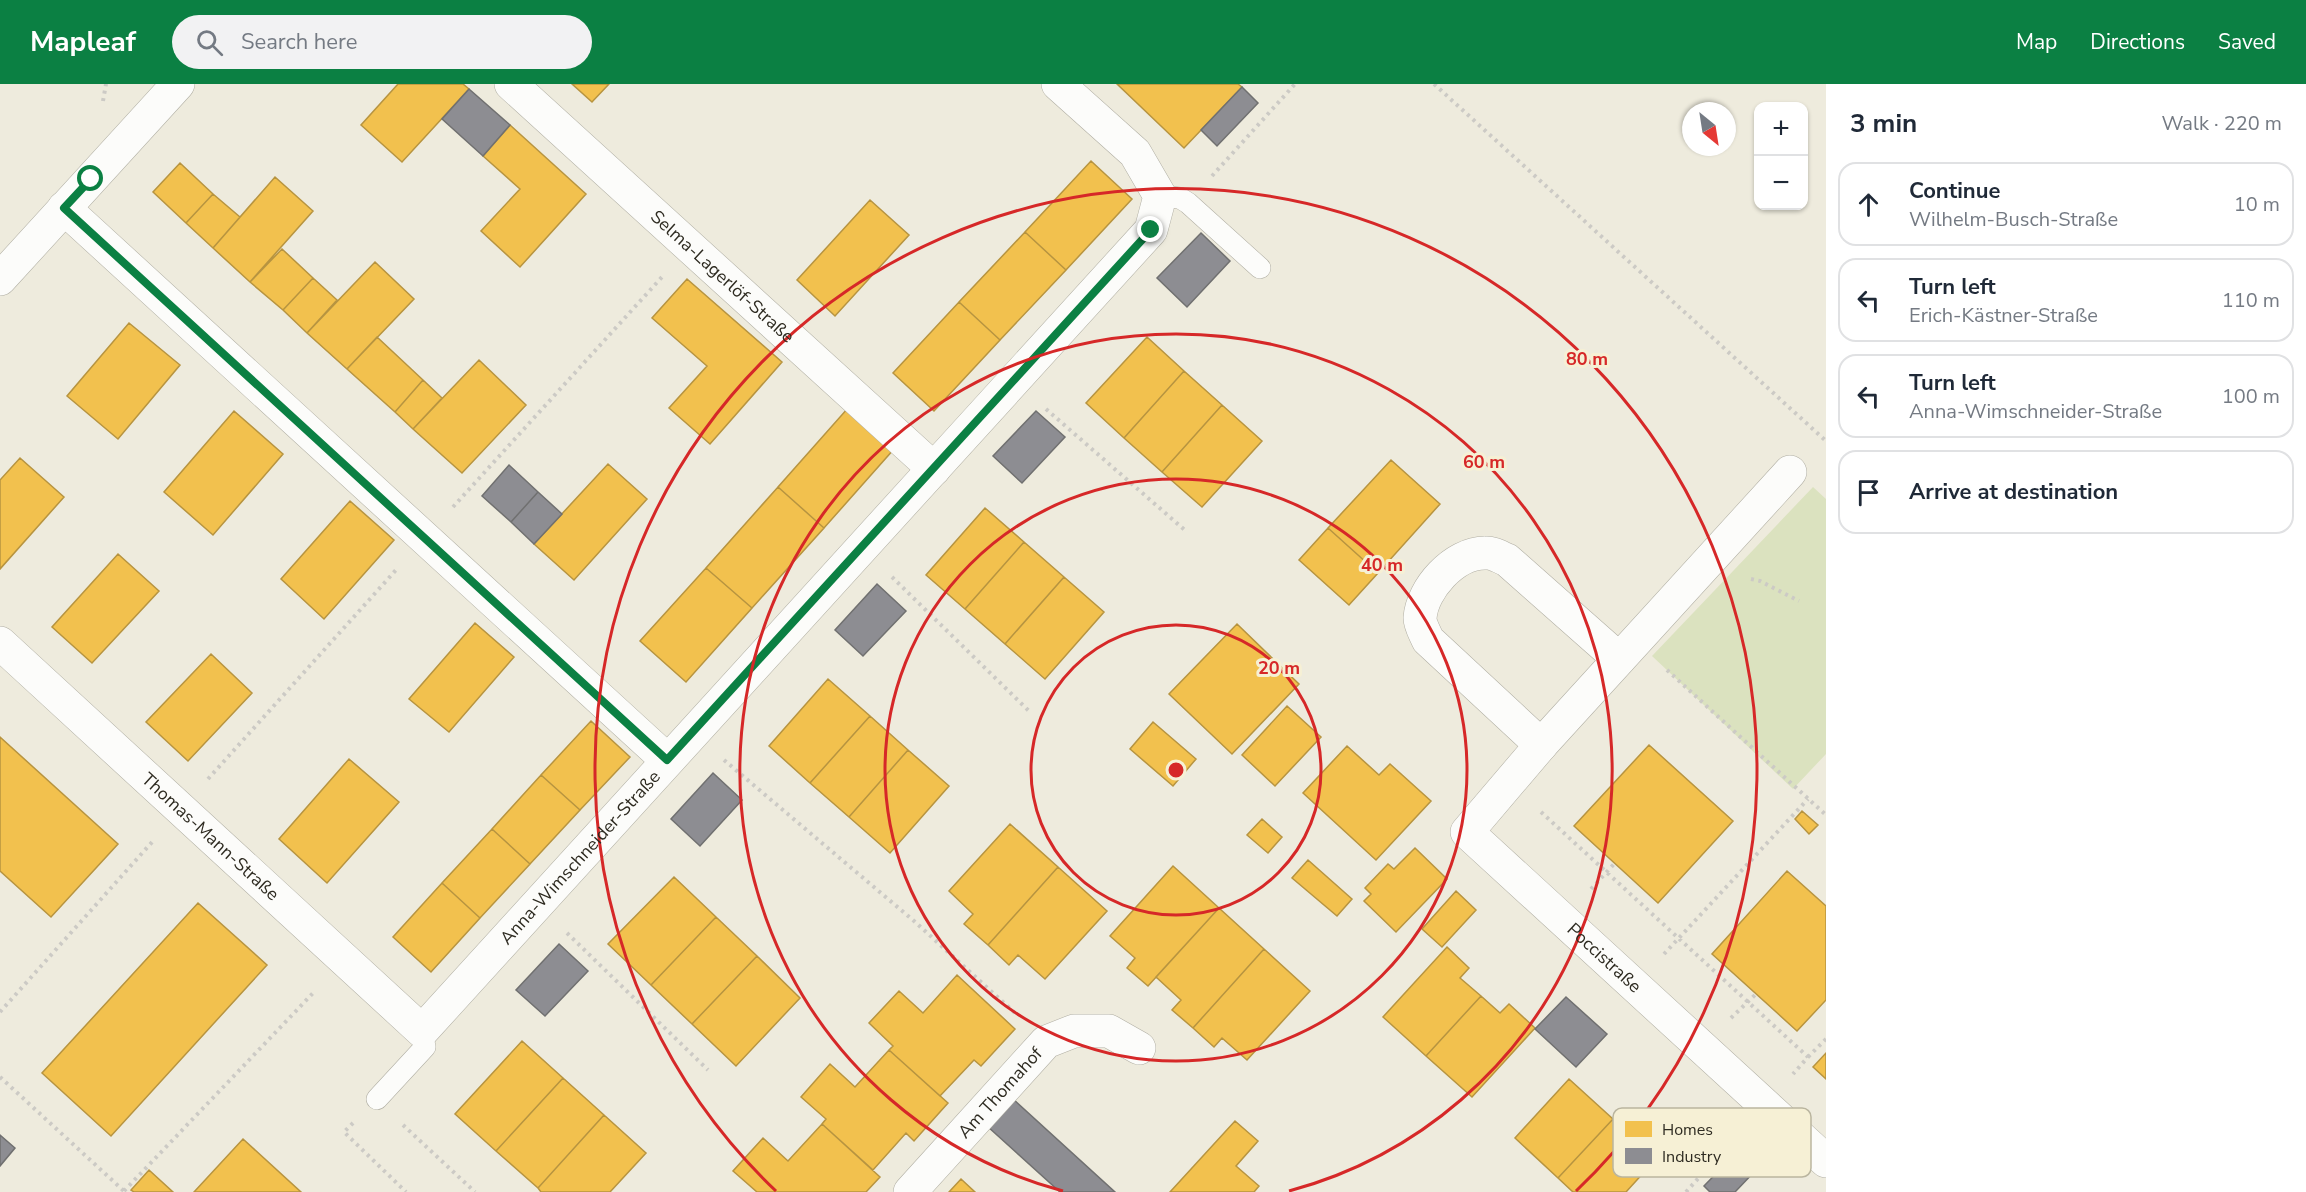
<!DOCTYPE html>
<html lang="en">
<head>
<meta charset="utf-8">
<style>
	:root { --surface:#fff; --page:#f2f2f3; --text:#1f2937; --muted:#747a83; --line:#e0e1e3; --accent:#0b8043 }
	body { margin:0; font-family:"Nunito Sans",sans-serif; background:var(--page); color:var(--text) }
	.controls { position:absolute; right:18px; top:18px; display:grid; overflow:hidden; border-radius:12px; box-shadow:0 2px 4px #0004 }
	.controls button { width:54px; height:54px; display:grid; place-items:center; padding:0; border:0; border-bottom:2px solid var(--line); background:var(--surface); color:var(--text); font:30px sans-serif }
	.compass { position:absolute; left:1682px; top:18px; width:54px; height:54px; border-radius:50%; background:var(--surface); box-shadow:0 2px 4px #0004; rotate:150deg }
	.stop { position:absolute; width:18px; height:18px; margin:-14px; border:4px solid #0b8043; border-radius:50%; background:#fff }
	.stop.end { background:#0b8043; border-color:#fff; box-shadow:0 2px 6px #0008 }
	.list { margin:0; padding:0; list-style:none }
	h2 { display:flex; justify-content:space-between; align-items:center; height:78px; margin:0; padding:0 24px; font-size:26px }
	h2 small { font-size:20px; font-weight:400; color:var(--muted) }
	.list li { display:grid; grid-template-columns:39px 1fr auto; gap:18px; align-items:center; box-sizing:border-box; height:84px; margin:0 12px 12px; padding:0 12px; border:2px solid var(--line); border-radius:18px }
	.list b { display:block; font-size:22px; white-space:nowrap }
	.list p { margin:0; font-size:20px; white-space:nowrap; color:var(--muted) }
	.list em { font-size:20px; font-style:normal; color:var(--muted) }
	.icon { flex:none; width:33px; height:33px; fill:none; stroke:currentColor; stroke-width:2; stroke-linecap:round; stroke-linejoin:round }
	.map { position:relative; flex:none; width:1826px; height:1108px; overflow:hidden }
	header { display:flex; align-items:center; gap:36px; box-sizing:border-box; height:84px; padding:0 30px; background:var(--accent); color:#fff }
	header strong { font-size:28px }
	nav { display:flex; gap:33px; margin-inline-start:auto; font-size:21px }
	.search { width:420px; height:54px; background:var(--page); display:flex; align-items:center; gap:15px; box-sizing:border-box; padding:0 21px; border-radius:33px; color:var(--muted); font-size:22px }
	main { display:flex }
	aside { flex:1; background:var(--surface) }
	.map>svg:first-child { display:block }
	.green { fill:#dbe2bf }
	.homes { fill:#f2c14e; stroke:#b79440; stroke-width:1.5 }
	.industry { fill:#8d8d92; stroke:#707070; stroke-width:1.5 }
	.lines { fill:none; stroke-linecap:round; stroke-linejoin:round }
	.service-casing { stroke:#b0aea3; stroke-width:22 }
	.minor-casing { stroke:#b0aea3; stroke-width:34 }
	.path { stroke:#cccac5; stroke-width:4; stroke-dasharray:3 4.5; stroke-linecap:butt }
	.service { stroke:#fcfcfa; stroke-width:21 }
	.minor { stroke:#fcfcfa; stroke-width:33 }
	.route { stroke:#0b8043; stroke-width:8 }
	.ring { fill:none; stroke:#d62828; stroke-width:3 }
	.labels { text-anchor:middle; dominant-baseline:central; stroke-width:6; stroke-linejoin:round; paint-order:stroke }
	.street-label { font-size:18px; fill:#2e2b21; stroke:#f6f0d5 }
	.key { fill:#f6f0d5; stroke:#bab59f; stroke-width:1.5 }
	.key-label { font-size:16px; fill:#2e2b21 }
	.centre { fill:#d62828; stroke:#f6f0d5; stroke-width:3 }
	.ring-label { font-size:18px; text-anchor:middle; font-weight:bold; fill:#d62828; stroke:#f6f0d5; stroke-width:6; stroke-linejoin:round; paint-order:stroke }
</style>
</head>
<body>
<header>
<strong>Mapleaf</strong>
<div class="search"><svg class="icon" aria-label="search" viewBox="0 0 24 24"><circle cx="10" cy="10" r="6"/><path d="M15 15l6 6"/></svg>Search here</div>
<nav><a>Map</a><a>Directions</a><a>Saved</a></nav>
</header>
<main>
<div class="map">
<svg width="1826" height="1108" viewBox="0 0 1826 1108">
	<rect width="100%" height="100%" fill="#eeebdd"/>
	<!-- green -->
	<path class="green" d="M 1813,403 L 1826,415 L 1826,670 L 1793,705 L 1652,572 Z"/>
	<!-- homes -->
	<path class="homes" d="M 398,0 L 463,0 L 469,5 L 402,78 L 361,41 Z
		M 572,0 L 609,0 L 592,18 Z
		M 1117,0 L 1238,0 L 1242,3 L 1184,64 Z
		M 510,41 L 586,110 L 520,183 L 481,147 L 520,105 L 483,72 Z
		M 1091,77 L 1132,115 L 1066,186 L 1025,148 Z
		M 180,79 L 213,110 L 186,139 L 153,108 Z
		M 275,93 L 313,127 L 250,198 L 213,164 Z
		M 213,110 L 240,133 L 213,164 L 186,139 Z
		M 870,116 L 909,151 L 835,232 L 797,196 Z
		M 1025,148 L 1066,186 L 1000,256 L 959,218 Z
		M 282,165 L 313,194 L 283,226 L 250,198 Z
		M 375,178 L 414,215 L 347,285 L 307,249 Z
		M 313,194 L 337,216 L 307,249 L 283,226 Z
		M 687,195 L 782,278 L 710,360 L 669,324 L 707,282 L 652,234 Z
		M 959,218 L 1000,256 L 934,327 L 893,289 Z
		M 129,239 L 180,281 L 118,355 L 67,312 Z
		M 377,253 L 423,296 L 395,328 L 347,285 Z
		M 1147,253 L 1184,287 L 1124,354 L 1086,319 Z
		M 479,276 L 526,321 L 462,389 L 413,345 Z
		M 1184,287 L 1222,321 L 1162,388 L 1124,354 Z
		M 423,296 L 442,314 L 413,345 L 395,328 Z
		M 1222,321 L 1262,357 L 1202,423 L 1162,388 Z
		M 848,324 L 894,365 L 824,444 L 778,403 Z
		M 234,327 L 283,370 L 213,451 L 164,408 Z
		M 20,374 L 64,413 L 0,485 L 0,396 Z
		M 1391,376 L 1440,420 L 1378,489 L 1328,444 Z
		M 608,380 L 647,415 L 574,496 L 534,460 Z
		M 778,403 L 824,444 L 752,524 L 706,484 Z
		M 350,417 L 394,456 L 324,535 L 281,495 Z
		M 985,424 L 1024,458 L 965,525 L 926,491 Z
		M 1328,444 L 1378,489 L 1349,521 L 1299,476 Z
		M 1024,458 L 1064,493 L 1005,560 L 965,525 Z
		M 118,470 L 159,507 L 92,579 L 52,543 Z
		M 706,484 L 752,524 L 686,598 L 640,557 Z
		M 1064,493 L 1104,528 L 1045,595 L 1005,560 Z
		M 475,539 L 514,573 L 449,648 L 409,615 Z
		M 1237,540 L 1299,600 L 1232,670 L 1169,610 Z
		M 211,570 L 252,609 L 188,677 L 146,638 Z
		M 828,595 L 870,632 L 810,699 L 769,662 Z
		M 1287,622 L 1321,653 L 1275,702 L 1242,671 Z
		M 870,632 L 908,666 L 849,733 L 810,699 Z
		M 591,637 L 630,673 L 580,726 L 541,691 Z
		M 1153,638 L 1196,675 L 1173,702 L 1130,665 Z
		M 0,653 L 118,760 L 51,833 L 0,787 Z
		M 1649,661 L 1733,737 L 1658,819 L 1574,742 Z
		M 1347,662 L 1379,691 L 1390,680 L 1431,717 L 1376,776 L 1303,709 Z
		M 908,666 L 949,702 L 890,769 L 849,733 Z
		M 349,675 L 399,718 L 327,799 L 279,755 Z
		M 541,691 L 580,726 L 530,780 L 492,745 Z
		M 1802,727 L 1818,741 L 1809,750 L 1795,735 Z
		M 1262,735 L 1282,753 L 1268,769 L 1247,751 Z
		M 1010,740 L 1058,783 L 988,861 L 964,840 L 973,830 L 949,807 Z
		M 492,745 L 530,780 L 480,834 L 442,799 Z
		M 1415,764 L 1447,795 L 1396,848 L 1364,817 L 1371,810 L 1365,804 L 1388,780 L 1394,785 Z
		M 1308,776 L 1352,815 L 1337,832 L 1292,794 Z
		M 1173,782 L 1219,824 L 1148,902 L 1127,884 L 1135,874 L 1110,852 Z
		M 1058,783 L 1107,827 L 1045,895 L 1018,871 L 1009,881 L 988,861 Z
		M 1787,787 L 1826,822 L 1826,916 L 1797,947 L 1712,870 Z
		M 674,793 L 716,833 L 651,901 L 608,860 Z
		M 442,799 L 480,834 L 431,888 L 393,853 Z
		M 1456,807 L 1476,826 L 1442,863 L 1422,845 Z
		M 198,819 L 267,881 L 111,1052 L 42,989 Z
		M 1219,824 L 1264,865 L 1193,944 L 1172,926 L 1181,916 L 1156,893 Z
		M 716,833 L 757,872 L 692,940 L 651,901 Z
		M 1447,863 L 1469,884 L 1460,894 L 1481,912 L 1426,972 L 1383,933 Z
		M 1264,865 L 1310,907 L 1247,976 L 1222,954 L 1214,963 L 1193,944 Z
		M 757,872 L 800,914 L 736,982 L 692,940 Z
		M 957,891 L 1015,945 L 981,982 L 974,976 L 940,1012 L 889,966 L 893,962 L 869,939 L 899,907 L 923,929 Z
		M 1481,912 L 1500,929 L 1509,920 L 1535,944 L 1472,1013 L 1426,972 Z
		M 522,957 L 563,994 L 496,1067 L 455,1030 Z
		M 889,966 L 948,1019 L 914,1057 L 906,1049 L 873,1086 L 822,1040 L 826,1035 L 801,1013 L 830,980 L 855,1003 Z
		M 1826,969 L 1826,995 L 1813,983 Z
		M 563,994 L 604,1031 L 538,1104 L 496,1067 Z
		M 1569,995 L 1613,1035 L 1558,1094 L 1515,1054 Z
		M 604,1031 L 646,1069 L 610,1108 L 541,1108 L 538,1104 Z
		M 1613,1035 L 1656,1075 L 1626,1108 L 1573,1108 L 1558,1094 Z
		M 1235,1037 L 1258,1057 L 1236,1082 L 1259,1102 L 1254,1108 L 1170,1108 Z
		M 822,1040 L 880,1093 L 866,1108 L 757,1108 L 733,1087 L 763,1054 L 788,1077 Z
		M 243,1055 L 301,1108 L 194,1108 Z
		M 149,1086 L 173,1108 L 134,1108 L 131,1106 Z
		M 961,1095 L 975,1108 L 949,1108 Z"/>
	<!-- industry -->
	<path class="industry" d="M 1242,3 L 1258,19 L 1217,62 L 1201,46 Z
		M 469,5 L 510,41 L 483,72 L 442,35 Z
		M 1201,149 L 1230,177 L 1187,223 L 1157,194 Z
		M 1036,327 L 1065,353 L 1022,399 L 993,372 Z
		M 509,381 L 538,408 L 511,438 L 482,412 Z
		M 538,408 L 562,430 L 534,460 L 511,438 Z
		M 877,500 L 906,527 L 863,572 L 835,546 Z
		M 713,689 L 742,716 L 700,762 L 671,735 Z
		M 559,860 L 588,887 L 545,932 L 516,906 Z
		M 1566,913 L 1607,950 L 1576,983 L 1535,945 Z
		M 1012,1014 L 1115,1108 L 1060,1108 L 987,1042 Z
		M 0,1051 L 15,1064 L 0,1082 Z
		M 1738,1067 L 1756,1086 L 1735,1108 L 1710,1108 L 1704,1102 Z"/>
	<g class="lines">
		<!-- service casing -->
		<g class="service-casing">
			<path id="service" d="M 1160,112 L 1180,114 L 1188,119 L 1260,184
				M 377,1015 L 425,963 L 422,947"/>
		</g>
		<!-- minor casing -->
		<g class="minor-casing">
			<g id="minor">
				<path id="s1" d="M 511,0 L 934,385"/>
				<path d="M 64,124 L 667,676"/>
				<path d="M 0,195 L 178,0"/>
				<path id="s2" d="M 1790,388 L 1541,661 L 1467,748 L 1826,1077"/>
				<path id="s3" d="M 0,559 L 422,947 L 1151,146 L 1160,112 L 1135,69 L 1058,0"/>
				<path d="M 1541,661 L 1428,556 C 1425,549 1420,541 1420,534 C 1422,505 1454,469 1485,469 C 1491,468 1500,473 1507,476 L 1619,575"/>
				<path id="s4" d="M 910,1108 L 1046,958 L 1074,947 L 1109,947 L 1139,964"/>
			</g>
		</g>
		<!-- path -->
		<path class="path" d="M 1434,0 L 1826,357
			M 103,17 L 106,0
			M 1212,92 L 1295,0
			M 1046,325 L 1187,448
			M 453,423 L 662,193
			M 892,493 L 1030,628
			M 1751,495 L 1760,497 L 1799,517
			M 1667,586 L 1826,731
			M 724,676 L 914,837 L 1015,929
			M 208,695 L 396,486
			M 1541,728 L 1808,973 L 1793,990
			M 1591,805 L 1615,779
			M 567,849 L 708,986
			M 1664,870 L 1808,715
			M 0,928 L 153,757
			M 1731,934 L 1756,910
			M 1808,973 L 1826,955
			M 0,993 L 125,1108
			M 353,1039 L 344,1048 L 406,1108
			M 403,1041 L 475,1108
			M 124,1107 L 315,907
			M 1686,1108 L 1735,1053"/>
		<!-- service -->
		<use href="#service" class="service"/>
		<!-- minor -->
		<use href="#minor" class="minor"/>
	</g>
	<g class="lines">
		<!-- route -->
		<path class="route" d="M 91,95 L 64,124 L 667,676 L 1151,146"/>
	</g>
	<!-- distance rings -->
	<g class="ring">
		<circle cx="1176" cy="686" r="145"/>
		<circle cx="1176" cy="686" r="291"/>
		<path d="M1063 1107A436 436 0 1 1 1289 1107"/>
		<path d="M776 1107A581 581 0 1 1 1576 1107"/>
	</g>
	<g class="labels">
		<!-- street labels -->
		<g class="street-label">
			<text stroke="none"><textPath href="#s1" startOffset="286">Selma-Lagerlöf-Straße</textPath></text>
			<text stroke="none"><textPath href="#s3" startOffset="286">Thomas-Mann-Straße</textPath></text>
			<text stroke="none"><textPath href="#s3" startOffset="808">Anna-Wimschneider-Straße</textPath></text>
			<text stroke="none"><textPath href="#s2" startOffset="670">Poccistraße</textPath></text>
			<text stroke="none"><textPath href="#s4" startOffset="134">Am Thomahof</textPath></text>
		</g>
	</g>
	<!-- legend -->
	<rect x="1613" y="1024" width="198" height="69" rx="9" class="key"/>
	<rect x="1625" y="1037" width="27" height="16" fill="#f2c14e"/>
	<rect x="1625" y="1064" width="27" height="16" fill="#8d8d92"/>
	<g class="key-label">
		<text x="1662" y="1051">Homes</text>
		<text x="1662" y="1078">Industry</text>
	</g>
	<circle cx="1176" cy="686" r="9" class="centre"/>
	<g class="ring-label">
		<text x="1587" y="281">80 m</text>
		<text x="1484" y="384">60 m</text>
		<text x="1382" y="487">40 m</text>
		<text x="1279" y="590">20 m</text>
	</g>
</svg>
<div class="controls">
<button>+</button>
<button>−</button>
</div>
<svg class="compass" viewBox="-18 -18 36 36"><path d="M0-13l5 13h-10z" fill="#e53935"/><path d="M0 13l5-13h-10z" fill="#747a83"/></svg>
<div class="stop" style="left:91px;top:95px"></div>
<div class="stop end" style="left:1151px;top:146px"></div>
</div>
<aside>
<h2>3 min<small>Walk · 220 m</small></h2>
<ul class="list">
<li><svg class="icon" aria-label="ahead" viewBox="0 0 24 24"><path d="M12 20V5M6 11l6-6 6 6"/></svg><div><b>Continue</b><p>Wilhelm-Busch-Straße</p></div><em>10 m</em></li>
<li><svg class="icon" aria-label="left" viewBox="0 0 24 24"><path d="M17 20v-9H6M10 6l-5 5 5 5"/></svg><div><b>Turn left</b><p>Erich-Kästner-Straße</p></div><em>110 m</em></li>
<li><svg class="icon" aria-label="left" viewBox="0 0 24 24"><path d="M17 20v-9H6M10 6l-5 5 5 5"/></svg><div><b>Turn left</b><p>Anna-Wimschneider-Straße</p></div><em>100 m</em></li>
<li><svg class="icon" aria-label="arrive" viewBox="0 0 24 24"><path d="M6 21V4h12l-3 4 3 4H6"/></svg><div><b>Arrive at destination</b></div></li>
</ul>
</aside>
</main>
</body>
</html>
